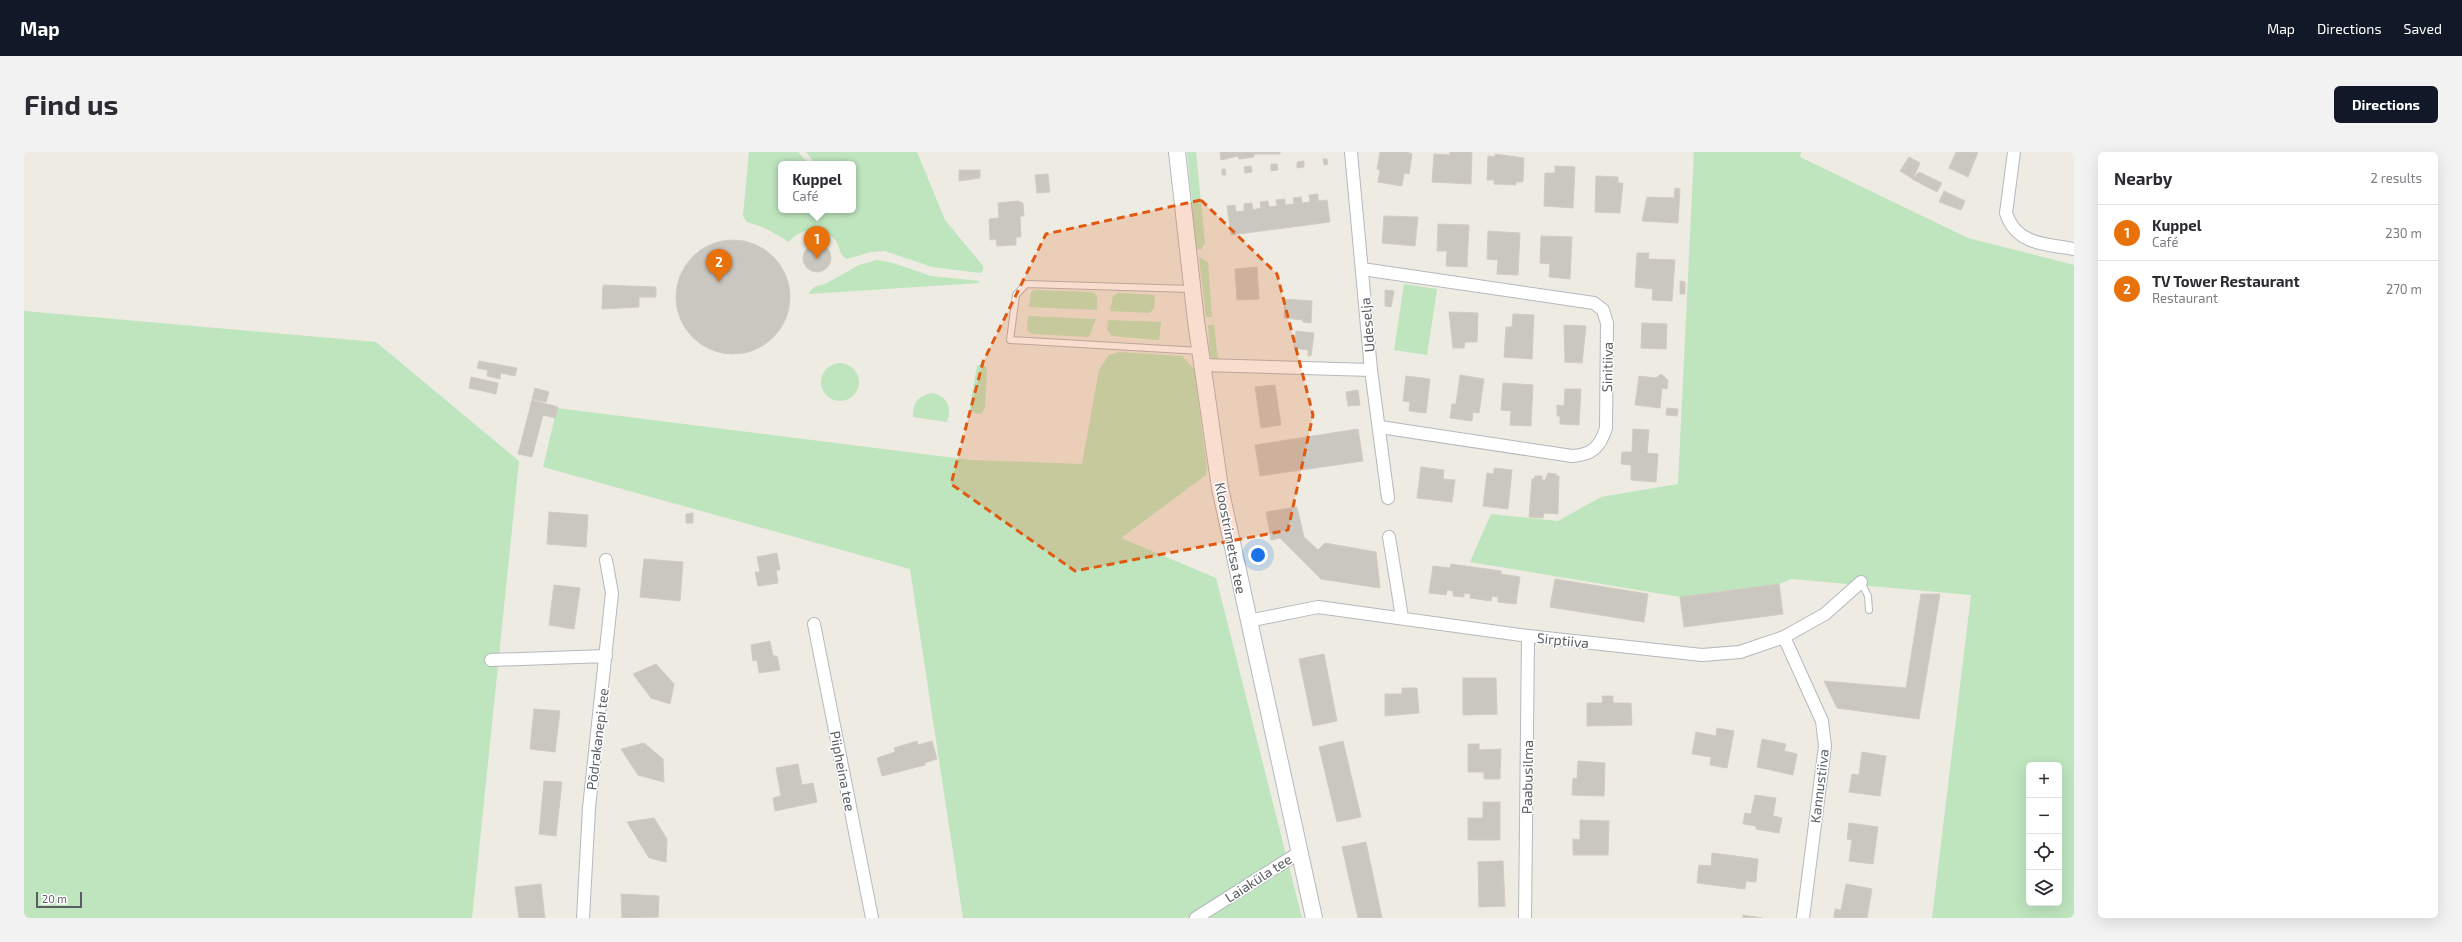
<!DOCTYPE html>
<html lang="en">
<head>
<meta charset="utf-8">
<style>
	:root { --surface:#fff; --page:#f2f2f3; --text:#2b2b33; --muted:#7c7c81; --line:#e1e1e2; --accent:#111827 }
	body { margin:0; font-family:"Exo 2",sans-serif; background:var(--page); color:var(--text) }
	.controls { position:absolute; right:12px; bottom:12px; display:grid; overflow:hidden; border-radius:6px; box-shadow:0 4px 16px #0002 }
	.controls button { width:36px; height:36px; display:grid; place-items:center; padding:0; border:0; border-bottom:1px solid var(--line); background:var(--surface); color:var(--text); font:20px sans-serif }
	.scale { position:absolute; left:12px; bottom:10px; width:46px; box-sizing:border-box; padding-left:4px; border:2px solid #5a5e63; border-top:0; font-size:11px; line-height:14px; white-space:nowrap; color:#5a5e63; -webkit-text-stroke:3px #fff; paint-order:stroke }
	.you { position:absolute; left:1234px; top:403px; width:14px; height:14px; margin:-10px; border:3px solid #fff; border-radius:50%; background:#1a73e8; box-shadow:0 0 0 6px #1a73e833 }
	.badge { display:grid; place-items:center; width:26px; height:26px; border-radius:50%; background:var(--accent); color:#fff; font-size:13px; font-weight:700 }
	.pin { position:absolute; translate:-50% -33px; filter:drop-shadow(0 1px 2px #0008) }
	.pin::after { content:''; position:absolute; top:21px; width:14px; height:12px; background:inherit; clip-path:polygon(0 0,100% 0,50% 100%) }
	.popup { position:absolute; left:754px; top:9px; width:78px; height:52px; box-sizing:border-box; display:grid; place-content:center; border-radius:6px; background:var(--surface); filter:drop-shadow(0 1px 3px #0005); font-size:13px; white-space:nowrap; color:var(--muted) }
	.popup b { font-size:15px; color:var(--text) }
	.popup::after { content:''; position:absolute; left:50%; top:100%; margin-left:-8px; border:8px solid transparent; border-top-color:var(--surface) }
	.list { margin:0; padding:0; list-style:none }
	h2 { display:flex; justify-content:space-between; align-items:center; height:52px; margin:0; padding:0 16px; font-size:17px }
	h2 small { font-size:13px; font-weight:400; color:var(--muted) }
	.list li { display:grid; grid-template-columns:26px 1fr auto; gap:12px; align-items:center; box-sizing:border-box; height:56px; padding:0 16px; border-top:1px solid var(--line) }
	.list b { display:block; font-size:15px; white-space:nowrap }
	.list p { margin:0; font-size:13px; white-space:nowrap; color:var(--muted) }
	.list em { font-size:13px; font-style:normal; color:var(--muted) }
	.icon { flex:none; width:22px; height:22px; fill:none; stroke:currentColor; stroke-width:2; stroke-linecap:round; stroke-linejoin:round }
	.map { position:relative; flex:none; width:2050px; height:766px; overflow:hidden; border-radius:6px }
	header { display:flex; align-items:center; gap:24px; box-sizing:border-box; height:56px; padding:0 20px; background:var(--accent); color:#fff }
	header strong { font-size:19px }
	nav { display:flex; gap:22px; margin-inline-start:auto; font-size:14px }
	.intro { display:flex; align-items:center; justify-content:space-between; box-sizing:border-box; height:96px; padding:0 24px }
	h1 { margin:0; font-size:28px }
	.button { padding:10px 18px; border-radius:6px; background:var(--accent); color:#fff; font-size:14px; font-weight:700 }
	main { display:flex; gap:24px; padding:0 24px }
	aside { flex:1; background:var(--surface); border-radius:6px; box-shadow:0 4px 16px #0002 }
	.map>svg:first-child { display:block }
	.green { fill:#bee5be; fill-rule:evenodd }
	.building { fill:#cac7c1; stroke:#d2ccc0 }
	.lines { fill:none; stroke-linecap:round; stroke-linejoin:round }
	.lane-casing { stroke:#b5b8bd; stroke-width:8 }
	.street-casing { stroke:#b5b8bd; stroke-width:14 }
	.secondary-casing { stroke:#b6b9bf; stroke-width:18 }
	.lane { stroke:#fff; stroke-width:6 }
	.street { stroke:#fff; stroke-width:12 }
	.secondary { stroke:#fff; stroke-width:16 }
	.marked { fill:#e15910; fill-opacity:0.2; stroke:#e15910; stroke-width:3; stroke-dasharray:8 5; stroke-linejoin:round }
	.labels { text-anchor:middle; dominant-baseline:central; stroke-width:3; stroke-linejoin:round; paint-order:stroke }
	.street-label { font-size:14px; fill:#5a5e63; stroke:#fff }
</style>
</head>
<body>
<header>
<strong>Map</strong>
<nav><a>Map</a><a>Directions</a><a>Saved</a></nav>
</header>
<div class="intro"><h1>Find us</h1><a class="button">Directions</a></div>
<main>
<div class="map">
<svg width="2050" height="766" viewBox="0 0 2050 766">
	<rect width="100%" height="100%" fill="#edebe2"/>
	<!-- green -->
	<path class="green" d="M 725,0 L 774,0 L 785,12 L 757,12 L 757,58 L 829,58 L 829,12 L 792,12 L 782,0 L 893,0 L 921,68 L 959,114 L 959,119 L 956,121 L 908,115 L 861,99 L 847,100 L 823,107 C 815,103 816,95 812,89 C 799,73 777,75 765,90 L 741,76 L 723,70 L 719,64 Z
		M 1163,0 L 1172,0 L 1181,91 L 1177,98 L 1173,97 L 1172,93 Z
		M 1670,0 L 1777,0 L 1776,5 L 1944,86 L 2050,113 L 2050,766 L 1908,766 L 1947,443 L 1768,427 L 1755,432 L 1656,445 L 1446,410 L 1467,362 L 1534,369 L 1577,345 L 1654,332 ZM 2005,613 L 2035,613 L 2035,751 L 2005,751 Z
		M 1175,105 L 1184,110 L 1188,165 L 1182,165 Z
		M 853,108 L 869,111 L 907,124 L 955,129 L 955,131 L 784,142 L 790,135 L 801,132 L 835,113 Z
		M 1380,132 L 1413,137 L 1403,203 L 1370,198 Z
		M 1010,138 L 1068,140 L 1073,144 L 1073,158 L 1005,155 L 1007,140 Z
		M 1094,141 L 1131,143 L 1130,157 L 1125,161 L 1086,159 L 1089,144 Z
		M 0,159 L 352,190 L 495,309 L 448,766 L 0,766 Z
		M 1004,164 L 1072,167 L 1065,185 L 1009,182 L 1003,178 Z
		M 1084,168 L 1137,170 L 1135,188 L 1088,184 L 1083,178 Z
		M 1184,173 L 1190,173 L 1194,208 L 1187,206 L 1186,203 Z
		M 1095,200 L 1158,204 L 1170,217 L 1183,316 L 1182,323 L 1097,386 L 1192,426 L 1278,766 L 939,766 L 886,417 L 519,315 L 533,256 L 947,308 L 1058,312 L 1075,218 L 1085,203 Z
		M 958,211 L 963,216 L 961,255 L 958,261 L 953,262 L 947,259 L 946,254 L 953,214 Z
		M797 230a19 19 0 1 1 38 0a19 19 0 1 1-38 0Z
		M 908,241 C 924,244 928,256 923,270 L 889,265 C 888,251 895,243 908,241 Z"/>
	<!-- building -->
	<path class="building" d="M 1196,0 L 1256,0 L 1256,2 L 1230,2 L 1230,5 L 1215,7 L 1214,4 L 1197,8 Z
		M 1356,0 L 1383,0 L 1388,2 L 1385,22 L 1380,21 L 1378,34 L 1354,30 L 1356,18 L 1353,17 Z
		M 1426,0 L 1448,0 L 1447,32 L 1408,30 L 1410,2 L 1426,3 Z
		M 1932,0 L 1954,0 L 1944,25 L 1925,16 Z
		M 1471,2 L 1500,6 L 1499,30 L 1492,30 L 1492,33 L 1470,32 L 1470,28 L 1463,28 L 1464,4 L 1471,5 Z
		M 1885,5 L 1896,11 L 1889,27 L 1876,19 Z
		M 1299,7 L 1303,7 L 1304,12 L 1300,13 Z
		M 1280,9 L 1280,15 L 1273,16 L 1273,10 Z
		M 1247,12 L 1253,12 L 1254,18 L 1247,19 Z
		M 1227,14 L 1228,20 L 1221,21 L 1220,15 Z
		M 1531,14 L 1551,15 L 1549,56 L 1520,54 L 1521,21 L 1531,21 Z
		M 1198,17 L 1201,17 L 1202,23 L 1198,23 Z
		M 935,18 L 956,18 L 956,26 L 935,29 Z
		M 1895,20 L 1918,31 L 1913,40 L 1888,27 Z
		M 1024,22 L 1026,40 L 1013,41 L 1011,23 Z
		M 1572,24 L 1594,25 L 1594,31 L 1599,31 L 1596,61 L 1571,60 Z
		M 1651,36 L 1656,37 L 1654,71 L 1618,69 L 1623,45 L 1650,46 Z
		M 1920,39 L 1941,49 L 1937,58 L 1915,50 Z
		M 1294,42 L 1294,49 L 1303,48 L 1306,70 L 1207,83 L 1203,54 L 1211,53 L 1212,60 L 1220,59 L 1220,52 L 1228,51 L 1229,58 L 1237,56 L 1236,50 L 1244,49 L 1245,55 L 1253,54 L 1252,48 L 1261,47 L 1261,53 L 1270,52 L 1269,46 L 1277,45 L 1278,51 L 1286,50 L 1285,43 Z
		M 994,49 L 999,51 L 1000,64 L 996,64 L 997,85 L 992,85 L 992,93 L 973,94 L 972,87 L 966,88 L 965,67 L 975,66 L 974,51 Z
		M 1360,64 L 1394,65 L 1391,94 L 1358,91 Z
		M 1414,72 L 1445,73 L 1443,115 L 1422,114 L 1423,99 L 1413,99 Z
		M 1464,79 L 1496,81 L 1494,123 L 1473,122 L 1474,108 L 1463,107 Z
		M 1517,84 L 1548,85 L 1546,127 L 1525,125 L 1526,112 L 1516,111 Z
		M652 145a57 57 0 1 1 114 0a57 57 0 1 1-114 0Z
		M779 106a14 14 0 1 1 28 0a14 14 0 1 1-28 0Z
		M 1613,101 L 1625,101 L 1624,107 L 1651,108 L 1648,149 L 1628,148 L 1629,137 L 1611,135 Z
		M 1233,115 L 1235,147 L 1213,148 L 1211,117 Z
		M 1656,129 L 1661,130 L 1661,142 L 1656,142 Z
		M 579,133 L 632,135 L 632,145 L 615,145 L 615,155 L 578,157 Z
		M 1361,138 L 1370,139 L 1367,155 L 1361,154 Z
		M 1261,147 L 1288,149 L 1287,171 L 1279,170 L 1279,168 L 1260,166 Z
		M 1425,160 L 1454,161 L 1453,190 L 1441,190 L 1440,196 L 1429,196 Z
		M 1489,162 L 1510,163 L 1508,207 L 1480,205 L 1482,175 L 1488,175 Z
		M 1618,171 L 1643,172 L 1642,197 L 1617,196 Z
		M 1540,173 L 1562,174 L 1558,211 L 1541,210 Z
		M 1272,179 L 1290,181 L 1287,204 L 1284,204 L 1284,198 L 1270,196 Z
		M 455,209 L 493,216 L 491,224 L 477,221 L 476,227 L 463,224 L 464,218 L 453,216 Z
		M 1637,222 L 1644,228 L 1643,237 L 1638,236 L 1636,256 L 1611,253 L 1615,224 L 1632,226 Z
		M 1436,223 L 1460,227 L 1455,261 L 1449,260 L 1448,269 L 1426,266 L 1428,252 L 1432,252 Z
		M 1382,224 L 1406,227 L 1402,261 L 1385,259 L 1386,250 L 1379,249 Z
		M 447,225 L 474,231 L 472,242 L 445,236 Z
		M 1479,231 L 1509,233 L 1507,274 L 1486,273 L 1487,259 L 1477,258 Z
		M 1251,233 L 1257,273 L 1237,276 L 1231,235 Z
		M 511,236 L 525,240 L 522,250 L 508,247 Z
		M 1541,237 L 1557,237 L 1555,273 L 1536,272 L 1536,264 L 1533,264 L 1533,253 L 1540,254 Z
		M 1334,238 L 1336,253 L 1324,254 L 1322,240 Z
		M 508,248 L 534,255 L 531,266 L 519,263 L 508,305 L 494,302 Z
		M 1643,256 L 1654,257 L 1653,264 L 1642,263 Z
		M 1334,277 L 1339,309 L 1236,324 L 1231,293 Z
		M 1609,277 L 1625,278 L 1623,301 L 1634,302 L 1632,330 L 1607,328 L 1607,313 L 1597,312 L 1598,300 L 1608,300 Z
		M 1397,315 L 1420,318 L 1419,327 L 1431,328 L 1428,350 L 1393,346 Z
		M 1470,316 L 1488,318 L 1484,357 L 1459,354 L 1463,321 L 1470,322 Z
		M 1524,321 L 1532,322 L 1532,324 L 1535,324 L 1534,362 L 1520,361 L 1519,366 L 1505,365 L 1508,327 L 1510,327 L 1511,324 L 1518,324 L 1518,328 L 1521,328 Z
		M 1273,355 L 1280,385 L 1294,398 L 1301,391 L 1352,400 L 1356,436 L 1297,427 L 1256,386 L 1247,388 L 1242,360 Z
		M 525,360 L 564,363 L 562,395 L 523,392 Z
		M 669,361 L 669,371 L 662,371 L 662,362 Z
		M 753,401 L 756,418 L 752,418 L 754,431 L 734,434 L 731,420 L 736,420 L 733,405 Z
		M 620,407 L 659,410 L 656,449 L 616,445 Z
		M 1427,412 L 1477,419 L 1477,422 L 1496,425 L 1492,452 L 1474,450 L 1474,445 L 1468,444 L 1467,449 L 1446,446 L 1447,442 L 1440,441 L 1440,445 L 1429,444 L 1429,439 L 1423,438 L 1422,443 L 1405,441 L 1409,414 L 1426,416 Z
		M 1531,427 L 1624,442 L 1620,470 L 1526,455 Z
		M 1755,432 L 1759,462 L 1660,475 L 1656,445 Z
		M 530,433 L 556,436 L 550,477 L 525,473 Z
		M 1897,442 L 1916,442 L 1895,567 L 1813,556 L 1800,529 L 1882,536 Z
		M 746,489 L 749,504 L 753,504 L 756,518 L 735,521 L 733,508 L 729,509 L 727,493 Z
		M 1300,502 L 1313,569 L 1289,574 L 1275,507 Z
		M 632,512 L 650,532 L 646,552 L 627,546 L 609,522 Z
		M 1439,526 L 1472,526 L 1473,562 L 1439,563 Z
		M 1378,536 L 1393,536 L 1395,561 L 1361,564 L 1361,542 L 1378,542 Z
		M 1578,544 L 1589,544 L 1589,551 L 1607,551 L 1608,573 L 1563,574 L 1563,551 L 1579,551 Z
		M 510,557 L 536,559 L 531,600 L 506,597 Z
		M 1693,576 L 1710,579 L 1703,616 L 1686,613 L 1687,605 L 1668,602 L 1672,580 L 1692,584 Z
		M 1738,587 L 1762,592 L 1760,599 L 1773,602 L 1769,623 L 1733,615 Z
		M 893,589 L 894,593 L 908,589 L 913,607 L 900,611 L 901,613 L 858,624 L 853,606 L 871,600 L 870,596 Z
		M 1319,589 L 1337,665 L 1313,670 L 1295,595 Z
		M 620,591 L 639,607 L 640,630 L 614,623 L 597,597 Z
		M 1444,592 L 1455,592 L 1455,598 L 1477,597 L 1476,627 L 1460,627 L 1460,620 L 1444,620 Z
		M 1838,600 L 1862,604 L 1856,644 L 1825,640 L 1828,622 L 1835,623 Z
		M 1554,609 L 1581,611 L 1580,644 L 1548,643 L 1549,626 L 1553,627 Z
		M 774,612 L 778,633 L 789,631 L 793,650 L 751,659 L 749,646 L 757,644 L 752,616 Z
		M 520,629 L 538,630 L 532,684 L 515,682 Z
		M 1731,643 L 1752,646 L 1749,664 L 1758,666 L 1755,681 L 1732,677 L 1732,674 L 1719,672 L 1721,661 L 1727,662 Z
		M 1459,650 L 1476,650 L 1476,688 L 1444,688 L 1444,666 L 1459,666 Z
		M 630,666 L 643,687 L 642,710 L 625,706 L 603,670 Z
		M 1556,668 L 1585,669 L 1584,703 L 1549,703 L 1549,687 L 1556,688 Z
		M 1825,671 L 1854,675 L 1849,712 L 1825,709 L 1828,688 L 1823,687 Z
		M 1342,690 L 1358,766 L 1334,766 L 1318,695 Z
		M 1688,701 L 1734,707 L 1732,730 L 1722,729 L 1721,737 L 1673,731 L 1675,713 L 1687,714 Z
		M 1479,709 L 1481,754 L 1455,755 L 1454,710 Z
		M 517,732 L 521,766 L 495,766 L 491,735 Z
		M 1822,732 L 1848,737 L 1843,766 L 1810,766 L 1811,757 L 1817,758 Z
		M 597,742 L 635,744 L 634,765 L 598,766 Z
		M 1719,763 L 1738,766 L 1719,766 Z"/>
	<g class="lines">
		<!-- lane casing -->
		<g class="lane-casing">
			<path id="lane" d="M 1167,137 L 1002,132 L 992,143 L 986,188 L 1176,199
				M 1837,430 L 1844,444 L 1845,458"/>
		</g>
		<!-- street casing -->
		<g class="street-casing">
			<path id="street" d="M 1327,0 L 1347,218 L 1364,346
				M 1990,0 L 1982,61 C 1992,93 2022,92 2050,97
				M 1338,117 L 1570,151 L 1579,158 L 1583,171 L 1582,276 C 1576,295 1568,303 1548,304 L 1356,275
				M 1178,213 L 1347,218
				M 1365,385 L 1378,465
				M 1224,469 L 1294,455 L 1504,484 L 1678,503 L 1716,500 L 1760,485 L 1801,462 L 1837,430
				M 790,472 L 848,766
				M 1760,485 L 1798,569 L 1801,594 L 1779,766
				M 467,508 L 582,504
				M 559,766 L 565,656 L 588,441 L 582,408
				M 1172,766 L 1276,700
				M 1501,766 L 1504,484"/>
		</g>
		<!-- secondary casing -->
		<g class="secondary-casing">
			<path id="secondary" d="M 1153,0 L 1172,169 L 1196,336 L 1290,766"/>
		</g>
		<!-- lane -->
		<use href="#lane" class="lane"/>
		<!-- street -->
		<use href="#street" class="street"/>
		<!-- secondary -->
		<use href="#secondary" class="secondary"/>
	</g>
	<!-- marked area -->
	<path class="marked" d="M 1177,48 L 1253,122 L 1289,263 L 1264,378 L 1051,419 L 927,332 L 959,210 L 1022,82 Z"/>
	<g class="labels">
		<!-- street labels -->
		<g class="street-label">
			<text transform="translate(1343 173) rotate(-95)">Udeselja</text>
			<text transform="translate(1583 215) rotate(-89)">Sinitiiva</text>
			<text transform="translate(1207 386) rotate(79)">Kloostrimetsa tee</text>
			<text transform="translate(1539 488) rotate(6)">Sirptiiva</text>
			<text transform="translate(573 587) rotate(-83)">Põdrakanepi tee</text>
			<text transform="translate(819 619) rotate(79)">Piipheina tee</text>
			<text transform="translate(1503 625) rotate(-89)">Paabusilma</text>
			<text transform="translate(1795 634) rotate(-83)">Kannustiiva</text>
			<text transform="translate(1234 726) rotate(-33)">Laiaküla tee</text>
		</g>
	</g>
</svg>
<div class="controls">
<button>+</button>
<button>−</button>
<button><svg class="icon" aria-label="locate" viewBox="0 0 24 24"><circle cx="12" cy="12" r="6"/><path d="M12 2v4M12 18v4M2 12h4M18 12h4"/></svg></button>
<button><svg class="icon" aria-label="layers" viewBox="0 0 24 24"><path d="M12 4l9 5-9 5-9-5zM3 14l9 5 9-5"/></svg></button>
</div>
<div class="scale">20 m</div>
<div class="you"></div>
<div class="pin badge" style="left:793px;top:107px;background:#e8710a">1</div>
<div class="popup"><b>Kuppel</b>Café</div>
<div class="pin badge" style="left:695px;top:130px;background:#e8710a">2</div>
</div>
<aside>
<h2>Nearby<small>2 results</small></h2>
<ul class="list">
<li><span class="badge" style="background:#e8710a">1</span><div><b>Kuppel</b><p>Café</p></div><em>230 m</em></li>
<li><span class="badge" style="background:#e8710a">2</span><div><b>TV Tower Restaurant</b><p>Restaurant</p></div><em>270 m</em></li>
</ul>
</aside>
</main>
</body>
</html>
